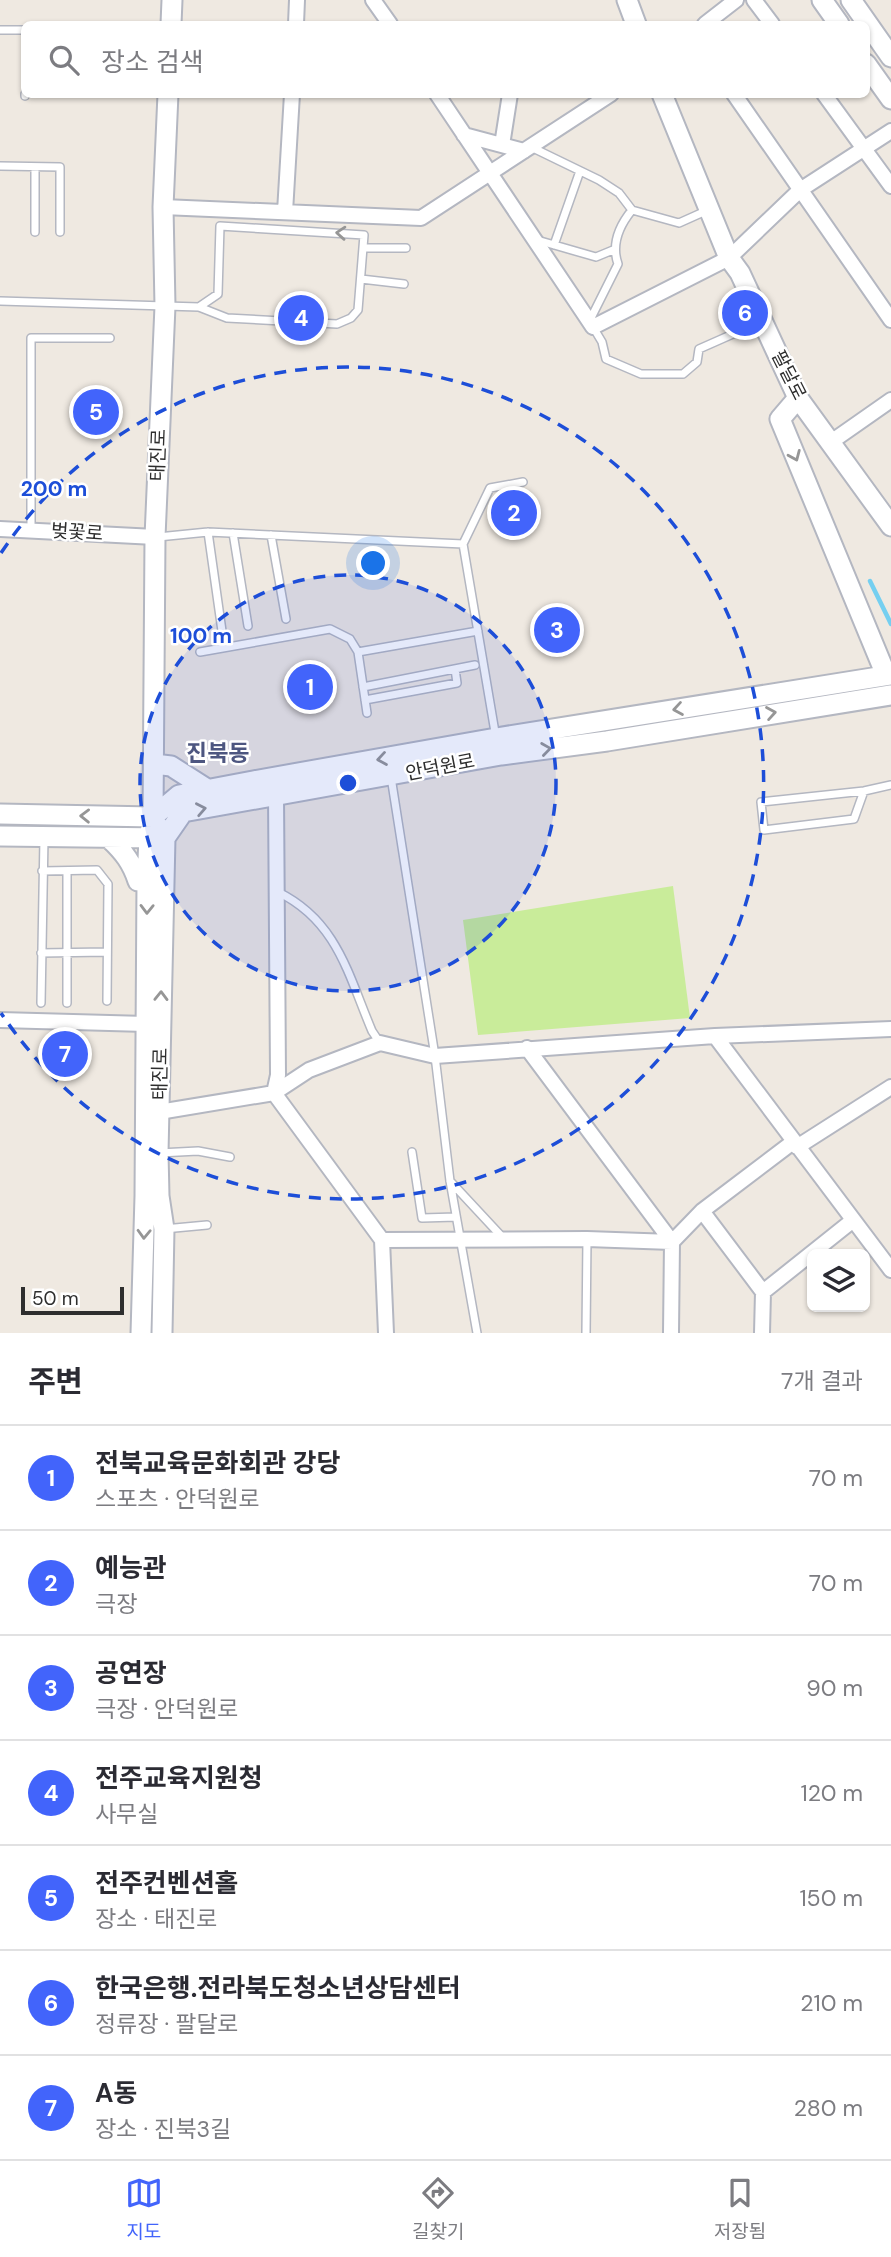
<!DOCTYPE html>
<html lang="ko">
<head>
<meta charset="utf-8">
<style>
	:root { --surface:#fff; --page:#f2f2f3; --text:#2b2b33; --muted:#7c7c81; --line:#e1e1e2; --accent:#4264fb }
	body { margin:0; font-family:"DM Sans","Noto Sans KR",sans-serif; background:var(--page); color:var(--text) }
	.controls { position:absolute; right:21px; bottom:21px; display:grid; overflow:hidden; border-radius:10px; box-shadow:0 2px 5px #0004 }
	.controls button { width:63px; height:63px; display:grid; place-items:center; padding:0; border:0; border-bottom:2px solid var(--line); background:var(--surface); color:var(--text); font:35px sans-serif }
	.scale { position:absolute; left:21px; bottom:18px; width:103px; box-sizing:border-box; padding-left:7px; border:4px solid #2e2e2e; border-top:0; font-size:19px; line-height:24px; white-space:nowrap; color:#2e2e2e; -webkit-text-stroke:5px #fff; paint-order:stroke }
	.you { position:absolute; left:374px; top:564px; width:24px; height:24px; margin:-18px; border:5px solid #fff; border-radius:50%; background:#1a73e8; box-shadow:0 0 0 10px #1a73e833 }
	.badge { display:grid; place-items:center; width:46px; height:46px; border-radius:50%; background:var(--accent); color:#fff; font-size:23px; font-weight:700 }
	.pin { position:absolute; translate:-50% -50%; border:4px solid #fff; box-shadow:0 2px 7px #0006 }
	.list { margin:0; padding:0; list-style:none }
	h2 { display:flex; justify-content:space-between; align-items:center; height:91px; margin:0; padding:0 28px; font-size:30px }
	h2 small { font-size:23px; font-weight:400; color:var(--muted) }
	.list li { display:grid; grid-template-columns:46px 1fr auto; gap:21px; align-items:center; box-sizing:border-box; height:105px; padding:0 28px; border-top:2px solid var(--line) }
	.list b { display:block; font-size:26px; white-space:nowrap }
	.list p { margin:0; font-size:23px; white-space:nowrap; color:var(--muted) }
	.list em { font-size:23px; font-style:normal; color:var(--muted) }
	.icon { flex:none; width:38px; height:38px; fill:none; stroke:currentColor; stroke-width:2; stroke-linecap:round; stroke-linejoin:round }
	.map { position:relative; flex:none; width:891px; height:1333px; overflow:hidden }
	.search { position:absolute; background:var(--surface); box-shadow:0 2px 5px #0004; left:21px; right:21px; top:21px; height:77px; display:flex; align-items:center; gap:18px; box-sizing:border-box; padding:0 24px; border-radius:10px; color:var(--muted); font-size:26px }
	.sheet { height:826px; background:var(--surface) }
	nav { display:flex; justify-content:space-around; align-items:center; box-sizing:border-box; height:98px; border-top:2px solid var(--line); background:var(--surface); font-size:19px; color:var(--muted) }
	nav a { display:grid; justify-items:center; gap:4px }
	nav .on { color:var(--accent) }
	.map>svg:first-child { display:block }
	.pitch { fill:#c9ec9a }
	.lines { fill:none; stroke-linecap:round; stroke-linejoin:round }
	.stream { stroke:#75cff0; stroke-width:4.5 }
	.lane-casing { stroke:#b4b7c1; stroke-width:10 }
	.street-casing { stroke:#b4b7c1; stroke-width:18 }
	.secondary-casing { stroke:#b4b7c1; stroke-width:23 }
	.lane { stroke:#fff; stroke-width:7 }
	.street { stroke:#fff; stroke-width:14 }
	.secondary { stroke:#fff; stroke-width:19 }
	.oneway { stroke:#969696 }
	.ring { fill:none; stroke:#1d4ed8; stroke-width:3.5; stroke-dasharray:12 9 }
	.labels { text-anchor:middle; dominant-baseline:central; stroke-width:5; stroke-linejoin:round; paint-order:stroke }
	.street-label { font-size:19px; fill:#2e2e2e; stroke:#fff }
	.quarter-label { font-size:23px; font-weight:bold; fill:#4d5680; stroke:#fff }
	.centre { fill:#1d4ed8; stroke:#fff; stroke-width:3.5 }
	.ring-label { font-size:21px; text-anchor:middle; font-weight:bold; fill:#1d4ed8; stroke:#fff; stroke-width:5; stroke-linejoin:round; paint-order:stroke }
</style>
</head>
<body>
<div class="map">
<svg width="891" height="1333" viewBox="0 0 891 1333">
	<rect width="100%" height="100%" fill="#efe9e1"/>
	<!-- pitch -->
	<path class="pitch" d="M 673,886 L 690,1018 L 478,1035 L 463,920 Z"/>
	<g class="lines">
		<!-- stream -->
		<path class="stream" d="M 870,581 L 891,624"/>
		<!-- lane casing -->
		<g class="lane-casing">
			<path id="lane" d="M 0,30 L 24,30
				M 25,96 L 25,94
				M 531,147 L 599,180 L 619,193 L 632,210 L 679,223 L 708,210
				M 0,166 L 60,167 L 60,232
				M 35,232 L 35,167
				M 537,240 L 596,257 L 613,250
				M 554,245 L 580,171
				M 363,248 L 406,248
				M 361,279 L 404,284
				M 0,301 L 199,307 L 227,318 L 337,324 L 351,318 L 358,310 L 364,235 L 220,226 L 218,294 L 199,307
				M 590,320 L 618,264 C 611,244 619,226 632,210
				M 593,327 L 602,342 L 606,359 L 641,374 L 683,374 L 697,362 L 699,349 L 760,322
				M 31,529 L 31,338 L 110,338
				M 208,532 L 222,631
				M 233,533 L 248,626
				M 271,535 L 286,619
				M 158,537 L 208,532 L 463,544 L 496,738
				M 463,544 L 490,488 L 523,482
				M 200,652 L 330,629 L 350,639 L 358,652 L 478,631
				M 358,652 L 367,713
				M 363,687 L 475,665
				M 365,700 L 457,683 L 455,669
				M 391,777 L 435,1056 L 450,1181 L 477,1333
				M 864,791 L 854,819 L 764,830 L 761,802 L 864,791 L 891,785
				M 42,871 L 97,870 L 108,884 L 107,1001
				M 278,892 C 337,921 348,974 372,1031 L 380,1043
				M 41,953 L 107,952
				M 41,1003 L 44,838
				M 67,1003 L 67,871
				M 412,1152 L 422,1218 L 456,1217
				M 159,1153 L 198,1151 L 230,1157
				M 450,1181 L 504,1239
				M 164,1229 L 207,1225
				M 586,1333 L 587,1239"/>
		</g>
		<!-- street casing -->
		<g class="street-casing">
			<path id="street" d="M 373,0 L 390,24
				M 754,0 L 772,24
				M 296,24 L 297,0
				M 705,24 L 736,0
				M 437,94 L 593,327 L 729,258 L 800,190 L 891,131
				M 734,94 L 891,320
				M 824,94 L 891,186
				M 464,135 L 524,151
				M 502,145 L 510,94
				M 163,207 L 421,218 L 611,94
				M 285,212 L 292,94
				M 831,442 L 891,400
				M 0,529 L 155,537
				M 276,795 L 278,1075 L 274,1093 L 382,1240 L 386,1333
				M 0,1020 L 146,1024
				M 715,1036 L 891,1270
				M 527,1048 L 672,1242 L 671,1333
				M 159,1112 L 274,1093 L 309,1070 L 380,1043 L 435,1056 L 715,1036 L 891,1029
				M 797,1147 L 891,1087
				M 702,1211 L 763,1292
				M 382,1240 L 587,1239 L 672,1242 L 702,1211 L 793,1142
				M 762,1333 L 763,1292 L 852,1221"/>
		</g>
		<!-- secondary casing -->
		<g class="secondary-casing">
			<path id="secondary" d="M 627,0 L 636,24
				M 822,0 L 839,24
				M 851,0 L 891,57
				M 171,24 L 172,0
				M 866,64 L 891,99
				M 662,94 L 729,258 L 740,273 L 798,398 L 891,526
				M 798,398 L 780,419 L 886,675
				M 154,764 L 171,766 L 207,789
				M 0,814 L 153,817 L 179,795 L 253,781 L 496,738 L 891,675
				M 159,827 L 165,838 L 158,1153 L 159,1196 L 164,1229 L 162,1333
				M 0,836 L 165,838 L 183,812 L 501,755 L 607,741 L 891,695
				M 110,839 C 124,852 132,863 138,881 L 147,881
				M 141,1333 L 145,1196 L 147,881 L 149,838 L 153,817 L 155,537 L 165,306 L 163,207 L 168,94"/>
		</g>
		<!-- lane -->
		<use href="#lane" class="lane"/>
		<!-- street -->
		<use href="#street" class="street"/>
		<!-- secondary -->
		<use href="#secondary" class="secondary"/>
	</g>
	<!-- one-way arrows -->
	<defs><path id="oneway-chevron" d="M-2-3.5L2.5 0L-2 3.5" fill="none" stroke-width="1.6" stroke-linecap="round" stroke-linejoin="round" transform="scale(1.75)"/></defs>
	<g class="oneway">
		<use href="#oneway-chevron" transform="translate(341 233) rotate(-176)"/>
		<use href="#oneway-chevron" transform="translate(795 456) rotate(67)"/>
		<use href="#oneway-chevron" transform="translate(678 709) rotate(171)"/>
		<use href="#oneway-chevron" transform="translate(771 713) rotate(-10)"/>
		<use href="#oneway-chevron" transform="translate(546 749) rotate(-8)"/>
		<use href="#oneway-chevron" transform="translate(382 759) rotate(171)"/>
		<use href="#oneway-chevron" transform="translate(201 809) rotate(-11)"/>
		<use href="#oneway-chevron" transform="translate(85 816) rotate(-179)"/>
		<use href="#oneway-chevron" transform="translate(147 909) rotate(91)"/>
		<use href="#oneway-chevron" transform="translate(161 996) rotate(-89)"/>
		<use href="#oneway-chevron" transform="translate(144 1234) rotate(92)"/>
	</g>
	<!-- distance rings -->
	<circle cx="348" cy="783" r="208" fill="#1d4ed8" fill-opacity=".12"/>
	<g class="ring">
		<circle cx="348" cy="783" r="208"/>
		<path d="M1 553A416 416 0 1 1 1 1013"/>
	</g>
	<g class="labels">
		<!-- street labels -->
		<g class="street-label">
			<text transform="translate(789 375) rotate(63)">팔달로</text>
			<text transform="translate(158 455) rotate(-88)">태진로</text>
			<text transform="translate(77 532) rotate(4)">벚꽃로</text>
			<text transform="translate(440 767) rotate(-11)">안덕원로</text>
			<text transform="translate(160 1074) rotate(-89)">태진로</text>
		</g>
		<!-- quarter labels -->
		<g class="quarter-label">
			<text x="218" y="753">진북동</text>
		</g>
	</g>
	<circle cx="348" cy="783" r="10" class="centre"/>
	<g class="ring-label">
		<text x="54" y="496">200 m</text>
		<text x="201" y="643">100 m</text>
	</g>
</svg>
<div class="controls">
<button><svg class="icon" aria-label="layers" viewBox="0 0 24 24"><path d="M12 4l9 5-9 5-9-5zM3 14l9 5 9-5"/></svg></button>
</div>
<div class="scale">50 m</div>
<div class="you"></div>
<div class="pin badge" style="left:310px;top:687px">1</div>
<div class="pin badge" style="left:514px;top:513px">2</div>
<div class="pin badge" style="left:557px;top:630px">3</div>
<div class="pin badge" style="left:301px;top:318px">4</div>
<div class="pin badge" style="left:96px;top:412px">5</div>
<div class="pin badge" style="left:745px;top:313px">6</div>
<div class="pin badge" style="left:65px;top:1054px">7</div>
<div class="search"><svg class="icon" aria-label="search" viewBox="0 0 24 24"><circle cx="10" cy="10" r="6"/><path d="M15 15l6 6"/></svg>장소 검색</div>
</div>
<section class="sheet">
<h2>주변<small>7개 결과</small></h2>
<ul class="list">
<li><span class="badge">1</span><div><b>전북교육문화회관 강당</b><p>스포츠 · 안덕원로</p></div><em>70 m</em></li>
<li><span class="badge">2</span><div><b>예능관</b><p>극장</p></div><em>70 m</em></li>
<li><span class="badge">3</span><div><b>공연장</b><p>극장 · 안덕원로</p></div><em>90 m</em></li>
<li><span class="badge">4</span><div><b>전주교육지원청</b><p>사무실</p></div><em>120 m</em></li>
<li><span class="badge">5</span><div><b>전주컨벤션홀</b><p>장소 · 태진로</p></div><em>150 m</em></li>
<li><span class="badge">6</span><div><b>한국은행.전라북도청소년상담센터</b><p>정류장 · 팔달로</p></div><em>210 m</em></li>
<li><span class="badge">7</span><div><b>A동</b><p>장소 · 진북3길</p></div><em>280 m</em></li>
</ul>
</section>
<nav>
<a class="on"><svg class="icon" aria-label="map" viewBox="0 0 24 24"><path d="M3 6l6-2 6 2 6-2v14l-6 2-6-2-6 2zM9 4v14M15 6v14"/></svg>지도</a>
<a><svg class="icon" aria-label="directions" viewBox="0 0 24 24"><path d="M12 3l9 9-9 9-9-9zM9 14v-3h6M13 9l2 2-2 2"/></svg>길찾기</a>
<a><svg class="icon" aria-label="saved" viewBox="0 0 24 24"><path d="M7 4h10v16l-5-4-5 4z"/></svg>저장됨</a>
</nav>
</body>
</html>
